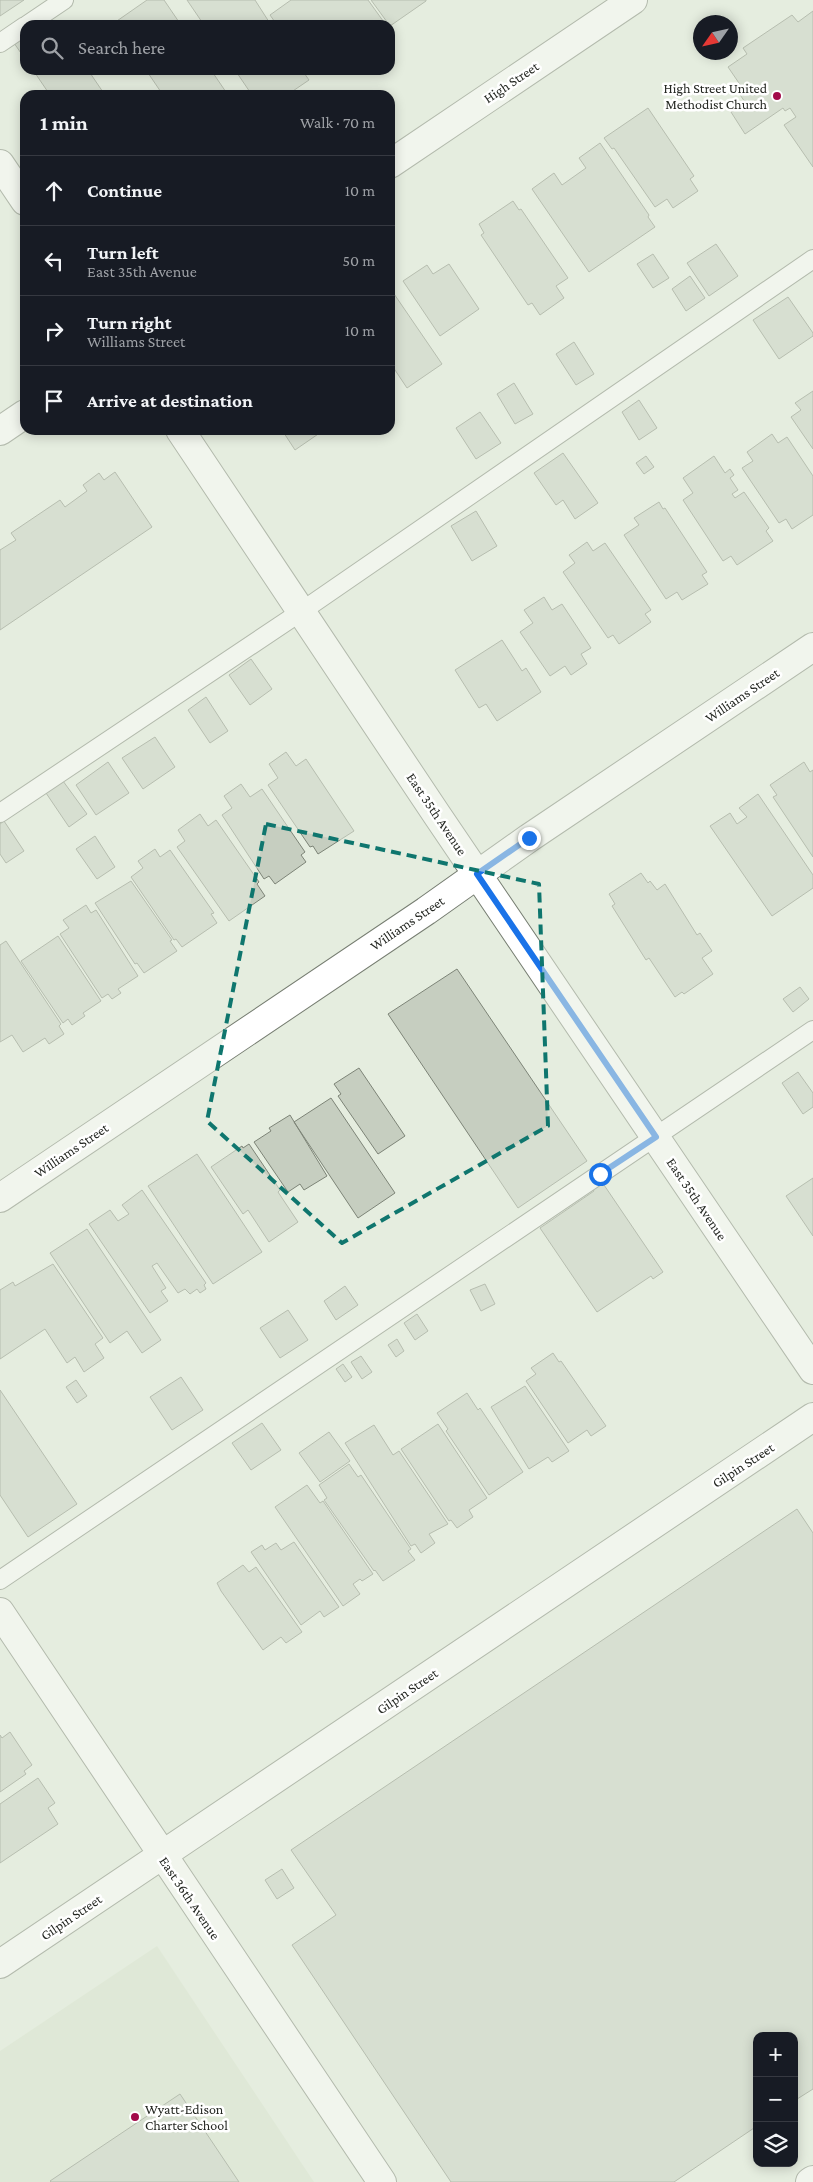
<!DOCTYPE html>
<html lang="en">
<head>
<meta charset="utf-8">
<style>
	:root { --surface:#171b24; --page:#242831; --text:#f1f3f6; --muted:#9ea1a6; --line:#363941 }
	body { margin:0; font-family:"Crimson Pro",serif; background:var(--page); color:var(--text) }
	.controls { position:absolute; right:15px; bottom:15px; display:grid; overflow:hidden; border-radius:10px; box-shadow:0 2px 12px #0003 }
	.controls button { width:45px; height:45px; display:grid; place-items:center; padding:0; border:0; border-bottom:1px solid var(--line); background:var(--surface); color:var(--text); font:25px sans-serif }
	.compass { position:absolute; left:693px; top:15px; width:45px; height:45px; border-radius:50%; background:var(--surface); box-shadow:0 2px 12px #0003; rotate:236deg }
	.stop { position:absolute; width:15px; height:15px; margin:-11px; border:4px solid #1a73e8; border-radius:50%; background:#fff }
	.stop.end { background:#1a73e8; border-color:#fff; box-shadow:0 1px 5px #0008 }
	.list { margin:0; padding:0; list-style:none }
	h2 { display:flex; justify-content:space-between; align-items:center; height:65px; margin:0; padding:0 20px; font-size:21px }
	h2 small { font-size:16px; font-weight:400; color:var(--muted) }
	.list li { display:grid; grid-template-columns:32px 1fr auto; gap:15px; align-items:center; box-sizing:border-box; height:70px; padding:0 20px; border-top:1px solid var(--line) }
	.list b { display:block; font-size:19px; white-space:nowrap }
	.list p { margin:0; font-size:16px; white-space:nowrap; color:var(--muted) }
	.list em { font-size:16px; font-style:normal; color:var(--muted) }
	.icon { flex:none; width:28px; height:28px; fill:none; stroke:currentColor; stroke-width:2; stroke-linecap:round; stroke-linejoin:round }
	.map { position:relative; flex:none; width:813px; height:2182px; overflow:hidden }
	.search { position:absolute; background:var(--surface); box-shadow:0 2px 12px #0003; left:20px; top:20px; width:375px; height:55px; display:flex; align-items:center; gap:12px; box-sizing:border-box; padding:0 18px; border-radius:15px; color:var(--muted); font-size:19px }
	.panel { position:absolute; background:var(--surface); box-shadow:0 2px 12px #0003; left:20px; top:90px; width:375px; height:345px; border-radius:15px }
	.map>svg:first-child { display:block }
	.built { fill:#d7e3ce }
	.building { fill:#c6cec0; stroke:#7d8477 }
	.lines { fill:none; stroke-linecap:round; stroke-linejoin:round }
	.service-casing { stroke:#767d71; stroke-width:20 }
	.minor-casing { stroke:#767d71; stroke-width:30 }
	.tertiary-casing { stroke:#767d71; stroke-width:30 }
	.service { stroke:#fff; stroke-width:18 }
	.minor { stroke:#fff; stroke-width:28 }
	.tertiary { stroke:#fff; stroke-width:28 }
	.route { stroke:#1a73e8; stroke-width:6 }
	.marked { fill:none; stroke:#0f766e; stroke-width:4; stroke-dasharray:10 6; stroke-linejoin:round }
	.poi-dot { fill:#a20a49; stroke:#fff; stroke-width:2 }
	.labels { text-anchor:middle; dominant-baseline:central; stroke-width:5; stroke-linejoin:round; paint-order:stroke }
	.street-label { font-size:14px; fill:#242722; stroke:#fff }
	.poi-label { font-size:14px; fill:#242722; stroke:#fff; text-anchor:end }
</style>
</head>
<body>
<div class="map">
<svg width="813" height="2182" viewBox="0 0 813 2182">
	<rect width="100%" height="100%" fill="#e5eddf"/>
	<!-- built -->
	<path class="built" d="M 157,1946 L 314,2182 L 0,2182 L 0,2051 Z"/>
	<!-- building -->
	<path class="building" d="M 0,0 L 24,0 L 0,16 Z
		M 147,0 L 164,0 L 181,25 L 115,25 L 114,23 Z
		M 187,0 L 255,0 L 271,25 L 204,25 Z
		M 291,0 L 368,0 L 386,25 L 277,25 L 270,15 Z
		M 371,0 L 426,0 L 426,1 L 390,26 Z
		M 813,11 L 813,167 L 784,125 L 796,117 L 790,108 L 785,111 L 783,108 L 745,134 L 731,112 L 745,102 L 736,89 L 741,86 L 728,67 L 747,54 L 743,48 L 792,15 L 798,22 Z
		M 25,36 L 25,59 L 14,43 Z
		M 33,70 L 88,70 L 105,95 L 50,95 Z
		M 146,70 L 211,70 L 228,95 L 163,95 Z
		M 235,70 L 302,70 L 309,80 L 287,95 L 252,95 Z
		M 648,108 L 694,176 L 690,179 L 698,191 L 673,208 L 667,199 L 655,207 L 614,148 L 612,149 L 604,138 Z
		M 600,143 L 649,215 L 648,217 L 655,227 L 589,272 L 532,189 L 554,173 L 562,185 L 586,168 L 579,158 Z
		M 513,201 L 519,210 L 521,209 L 568,278 L 556,286 L 564,298 L 540,315 L 532,303 L 528,305 L 481,235 L 484,233 L 479,224 Z
		M 716,244 L 738,276 L 709,296 L 687,263 Z
		M 653,254 L 669,278 L 653,288 L 637,264 Z
		M 449,264 L 479,309 L 440,336 L 403,281 L 427,265 L 433,274 Z
		M 690,276 L 705,298 L 686,311 L 672,289 Z
		M 390,288 L 442,364 L 407,388 L 393,367 L 390,368 Z
		M 788,297 L 813,333 L 813,336 L 779,359 L 753,320 Z
		M 574,342 L 594,374 L 576,385 L 556,354 Z
		M 514,383 L 533,414 L 515,424 L 497,394 Z
		M 813,391 L 813,449 L 791,417 L 801,410 L 795,403 Z
		M 639,400 L 657,428 L 639,440 L 622,412 Z
		M 480,412 L 501,443 L 476,459 L 456,428 Z
		M 282,430 L 324,430 L 295,450 Z
		M 772,434 L 778,443 L 787,437 L 813,476 L 813,515 L 792,529 L 786,519 L 779,523 L 742,468 L 753,461 L 747,452 Z
		M 563,453 L 598,503 L 575,519 L 563,500 L 556,505 L 534,473 Z
		M 646,456 L 654,467 L 644,474 L 636,463 Z
		M 714,456 L 725,473 L 730,469 L 734,475 L 730,478 L 738,490 L 732,494 L 735,498 L 744,492 L 769,528 L 766,531 L 773,541 L 737,565 L 731,556 L 723,561 L 683,500 L 693,493 L 683,478 Z
		M 115,472 L 152,527 L 0,630 L 0,550 L 16,540 L 11,533 L 60,500 L 65,507 L 87,491 L 83,485 L 99,473 L 104,480 Z
		M 659,502 L 663,509 L 665,508 L 707,572 L 702,575 L 708,584 L 682,600 L 677,592 L 666,599 L 624,535 L 639,525 L 634,518 Z
		M 476,511 L 497,546 L 472,561 L 451,526 Z
		M 587,542 L 593,551 L 605,543 L 651,610 L 645,614 L 651,622 L 619,644 L 613,635 L 608,638 L 563,572 L 575,563 L 569,555 Z
		M 544,597 L 552,610 L 562,604 L 591,648 L 581,654 L 587,664 L 571,675 L 565,666 L 550,676 L 520,632 L 533,623 L 524,610 Z
		M 502,640 L 522,671 L 526,668 L 541,692 L 497,721 L 486,704 L 479,708 L 455,670 Z
		M 251,659 L 272,689 L 250,705 L 229,675 Z
		M 206,697 L 228,731 L 210,743 L 188,710 Z
		M 155,737 L 175,767 L 143,789 L 122,758 Z
		M 286,752 L 296,766 L 306,759 L 354,831 L 318,854 L 313,846 L 310,847 L 268,785 L 278,778 L 269,764 Z
		M 108,762 L 129,793 L 96,815 L 76,785 Z
		M 804,762 L 810,772 L 813,770 L 813,857 L 773,797 L 777,795 L 770,785 Z
		M 63,781 L 87,814 L 69,827 L 46,793 Z
		M 241,784 L 250,797 L 262,789 L 305,852 L 301,855 L 306,862 L 275,884 L 269,876 L 264,879 L 222,815 L 232,808 L 224,796 Z
		M 758,794 L 813,875 L 813,888 L 772,916 L 710,826 L 730,813 L 737,824 L 747,817 L 739,808 Z
		M 200,814 L 208,826 L 216,820 L 259,882 L 257,884 L 265,896 L 229,921 L 177,847 L 185,841 L 178,830 Z
		M 4,821 L 24,851 L 6,863 L 0,854 L 0,824 Z
		M 95,836 L 115,867 L 97,879 L 76,849 Z
		M 155,849 L 160,857 L 170,850 L 214,913 L 211,914 L 217,923 L 182,947 L 176,939 L 174,940 L 131,877 L 143,868 L 138,861 Z
		M 641,873 L 648,883 L 650,881 L 657,890 L 665,884 L 697,935 L 700,933 L 712,951 L 702,958 L 713,974 L 684,994 L 682,992 L 675,997 L 649,958 L 646,960 L 612,906 L 615,904 L 609,894 Z
		M 131,881 L 172,940 L 170,941 L 177,951 L 144,973 L 137,963 L 135,964 L 95,903 Z
		M 86,905 L 91,913 L 96,910 L 138,976 L 118,989 L 121,993 L 112,999 L 108,994 L 102,998 L 60,934 L 69,928 L 63,920 Z
		M 58,936 L 101,1001 L 83,1013 L 85,1016 L 72,1025 L 68,1019 L 63,1023 L 21,961 Z
		M 6,941 L 61,1024 L 59,1026 L 64,1034 L 49,1044 L 45,1038 L 23,1052 L 12,1035 L 0,1042 L 0,945 Z
		M 457,969 L 587,1161 L 518,1208 L 388,1014 Z
		M 800,987 L 809,999 L 793,1012 L 783,999 Z
		M 359,1068 L 405,1136 L 378,1154 L 338,1096 L 341,1094 L 334,1084 Z
		M 798,1072 L 813,1093 L 813,1107 L 803,1114 L 782,1083 Z
		M 331,1098 L 395,1193 L 358,1218 L 294,1122 Z
		M 290,1115 L 327,1176 L 304,1190 L 300,1184 L 288,1192 L 254,1142 L 271,1131 L 269,1128 Z
		M 249,1144 L 280,1190 L 278,1192 L 298,1222 L 269,1242 L 248,1210 L 243,1214 L 211,1167 L 242,1146 L 243,1148 Z
		M 197,1154 L 262,1252 L 213,1284 L 148,1186 Z
		M 813,1178 L 813,1236 L 786,1196 Z
		M 602,1182 L 663,1272 L 653,1279 L 651,1276 L 597,1312 L 540,1228 L 594,1191 L 592,1188 Z
		M 142,1190 L 206,1283 L 204,1285 L 206,1289 L 200,1293 L 197,1289 L 190,1294 L 185,1289 L 178,1293 L 157,1263 L 152,1266 L 166,1288 L 161,1291 L 168,1301 L 150,1313 L 89,1224 L 110,1210 L 118,1221 L 129,1214 L 122,1205 Z
		M 87,1229 L 161,1340 L 142,1353 L 127,1331 L 110,1343 L 50,1253 Z
		M 53,1264 L 103,1338 L 95,1344 L 104,1358 L 84,1372 L 75,1357 L 67,1363 L 45,1329 L 0,1359 L 0,1290 L 13,1282 L 15,1286 Z
		M 485,1284 L 495,1304 L 481,1311 L 470,1290 Z
		M 345,1286 L 358,1305 L 336,1320 L 324,1301 Z
		M 288,1310 L 308,1340 L 280,1358 L 260,1328 Z
		M 417,1314 L 428,1331 L 415,1340 L 404,1323 Z
		M 397,1339 L 404,1351 L 396,1357 L 388,1345 Z
		M 553,1353 L 559,1362 L 561,1361 L 606,1426 L 591,1436 L 587,1430 L 568,1443 L 526,1381 L 536,1374 L 531,1368 Z
		M 361,1356 L 372,1372 L 362,1379 L 351,1362 Z
		M 343,1364 L 352,1377 L 345,1382 L 336,1369 Z
		M 181,1377 L 203,1410 L 172,1430 L 150,1397 Z
		M 76,1380 L 87,1396 L 77,1403 L 66,1387 Z
		M 525,1386 L 569,1451 L 552,1462 L 548,1457 L 529,1469 L 491,1407 Z
		M 0,1390 L 77,1504 L 28,1537 L 0,1495 Z
		M 467,1393 L 478,1410 L 480,1408 L 523,1472 L 489,1495 L 446,1431 L 448,1429 L 437,1413 Z
		M 262,1423 L 281,1450 L 251,1470 L 232,1443 Z
		M 438,1424 L 487,1498 L 469,1510 L 473,1517 L 457,1528 L 451,1520 L 449,1521 L 401,1449 Z
		M 374,1425 L 393,1455 L 399,1451 L 448,1524 L 429,1534 L 435,1543 L 421,1553 L 415,1544 L 411,1546 L 345,1443 Z
		M 329,1432 L 350,1461 L 320,1482 L 299,1453 Z
		M 349,1464 L 358,1477 L 361,1475 L 411,1549 L 408,1551 L 415,1560 L 383,1581 L 375,1570 L 374,1571 L 324,1500 L 327,1498 L 319,1485 Z
		M 307,1485 L 320,1503 L 323,1501 L 373,1574 L 362,1581 L 360,1579 L 353,1584 L 360,1594 L 343,1606 L 275,1507 Z
		M 797,1509 L 813,1533 L 813,2089 L 794,2101 L 794,2036 L 757,2036 L 757,2126 L 674,2182 L 451,2182 L 292,1945 L 336,1915 L 291,1850 Z
		M 294,1542 L 339,1607 L 324,1617 L 320,1611 L 301,1625 L 251,1552 L 262,1545 L 265,1550 L 276,1543 L 281,1550 Z
		M 243,1565 L 249,1572 L 256,1567 L 302,1632 L 286,1643 L 281,1637 L 263,1650 L 221,1591 L 217,1583 Z
		M 10,1732 L 32,1765 L 24,1771 L 26,1774 L 0,1792 L 0,1735 L 2,1738 Z
		M 38,1778 L 55,1803 L 48,1808 L 58,1824 L 0,1863 L 0,1804 Z
		M 282,1869 L 294,1888 L 277,1899 L 265,1880 Z
		M 180,2094 L 239,2182 L 51,2182 L 50,2181 Z"/>
	<g class="lines">
		<!-- service casing -->
		<g class="service-casing">
			<path id="service" d="M 27,25 L 64,0
				M 0,43 L 25,26
				M 0,813 L 302,611 L 813,259
				M 0,1580 L 813,1030"/>
		</g>
		<!-- minor casing -->
		<g class="minor-casing">
			<path id="minor" d="M 0,164 L 25,201
				M 390,164 L 633,0
				M 180,430 L 437,815 L 813,1370
				M 0,431 L 25,414
				M 0,1612 L 382,2182
				M 0,1964 L 813,1417"/>
		</g>
		<!-- tertiary casing -->
		<g class="tertiary-casing">
			<path id="tertiary" d="M 0,1198 L 426,911 L 529,838 L 813,647
				M 810,2182 L 813,2180"/>
		</g>
		<!-- service -->
		<use href="#service" class="service"/>
		<!-- minor -->
		<use href="#minor" class="minor"/>
		<!-- tertiary -->
		<use href="#tertiary" class="tertiary"/>
	</g>
	<g class="lines">
		<!-- route -->
		<path class="route" d="M 529,838 L 477,874 L 656,1137 L 600,1174"/>
	</g>
	<!-- marked area -->
	<path d="M0 0H813V2182H0ZM 266,824 L 539,884 L 548,1126 L 342,1243 L 207,1121 Z" fill="#e5eddf" fill-opacity=".55" fill-rule="evenodd"/>
	<path class="marked" d="M 266,824 L 539,884 L 548,1126 L 342,1243 L 207,1121 Z"/>
	<!-- markers -->
	<g class="poi-dot">
		<circle cx="777" cy="96" r="5"/>
		<circle cx="135" cy="2117" r="5"/>
	</g>
	<g class="labels">
		<!-- street labels -->
		<g class="street-label">
			<text transform="translate(511 82) rotate(-34)">High Street</text>
			<text transform="translate(742 695) rotate(-34)">Williams Street</text>
			<text transform="translate(437 814) rotate(56)">East 35th Avenue</text>
			<text transform="translate(407 923) rotate(-34)">Williams Street</text>
			<text transform="translate(71 1150) rotate(-34)">Williams Street</text>
			<text transform="translate(697 1199) rotate(56)">East 35th Avenue</text>
			<text transform="translate(743 1465) rotate(-33)">Gilpin Street</text>
			<text transform="translate(407 1691) rotate(-34)">Gilpin Street</text>
			<text transform="translate(190 1898) rotate(56)">East 36th Avenue</text>
			<text transform="translate(71 1917) rotate(-34)">Gilpin Street</text>
		</g>
		<!-- poi labels -->
		<g class="poi-label">
			<text x="767" y="88">High Street United<tspan x="767" dy="16">Methodist Church</tspan></text>
			<text x="145" y="2109" text-anchor="start">Wyatt-Edison<tspan x="145" dy="16">Charter School</tspan></text>
		</g>
	</g>
</svg>
<div class="controls">
<button>+</button>
<button>−</button>
<button><svg class="icon" aria-label="layers" viewBox="0 0 24 24"><path d="M12 4l9 5-9 5-9-5zM3 14l9 5 9-5"/></svg></button>
</div>
<svg class="compass" viewBox="-18 -18 36 36"><path d="M0-13l5 13h-10z" fill="#e53935"/><path d="M0 13l5-13h-10z" fill="#9ea1a6"/></svg>
<div class="stop" style="left:600px;top:1174px"></div>
<div class="stop end" style="left:529px;top:838px"></div>
<div class="search"><svg class="icon" aria-label="search" viewBox="0 0 24 24"><circle cx="10" cy="10" r="6"/><path d="M15 15l6 6"/></svg>Search here</div>
<section class="panel">
<h2>1 min<small>Walk · 70 m</small></h2>
<ul class="list">
<li><svg class="icon" aria-label="ahead" viewBox="0 0 24 24"><path d="M12 20V5M6 11l6-6 6 6"/></svg><div><b>Continue</b></div><em>10 m</em></li>
<li><svg class="icon" aria-label="left" viewBox="0 0 24 24"><path d="M17 20v-9H6M10 6l-5 5 5 5"/></svg><div><b>Turn left</b><p>East 35th Avenue</p></div><em>50 m</em></li>
<li><svg class="icon" aria-label="right" viewBox="0 0 24 24"><path d="M7 20v-9h11M14 6l5 5-5 5"/></svg><div><b>Turn right</b><p>Williams Street</p></div><em>10 m</em></li>
<li><svg class="icon" aria-label="arrive" viewBox="0 0 24 24"><path d="M6 21V4h12l-3 4 3 4H6"/></svg><div><b>Arrive at destination</b></div></li>
</ul>
</section>
</div>
</body>
</html>
